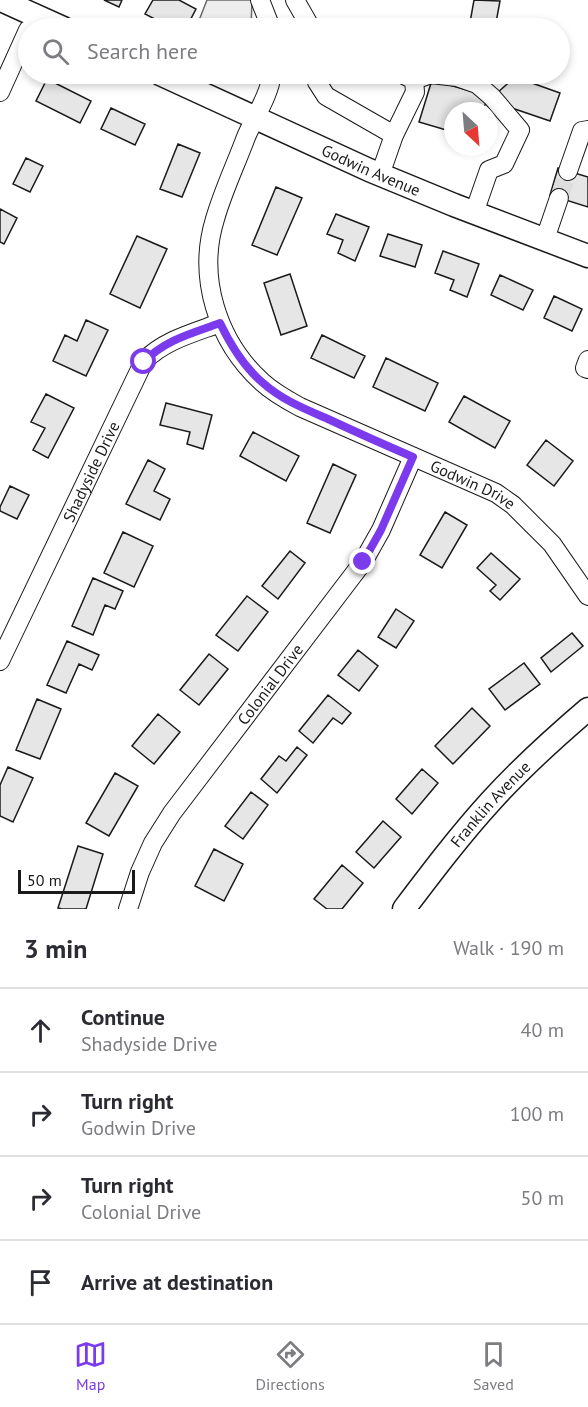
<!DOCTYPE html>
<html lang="en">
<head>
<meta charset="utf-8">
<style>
	:root { --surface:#fff; --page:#f7f7f7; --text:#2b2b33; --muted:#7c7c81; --line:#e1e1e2; --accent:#7c3aed }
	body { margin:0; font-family:"PT Sans",sans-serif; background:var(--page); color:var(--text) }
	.compass { position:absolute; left:444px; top:102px; width:54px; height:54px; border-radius:50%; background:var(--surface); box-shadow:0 3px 9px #0003; rotate:154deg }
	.scale { position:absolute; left:18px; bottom:15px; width:117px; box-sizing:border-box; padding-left:6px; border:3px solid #1a1a1a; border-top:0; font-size:16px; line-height:21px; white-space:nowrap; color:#1a1a1a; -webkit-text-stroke:4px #fff; paint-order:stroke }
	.stop { position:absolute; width:18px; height:18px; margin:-14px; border:4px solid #7c3aed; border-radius:50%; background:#fff }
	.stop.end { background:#7c3aed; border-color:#fff; box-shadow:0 2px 6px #0008 }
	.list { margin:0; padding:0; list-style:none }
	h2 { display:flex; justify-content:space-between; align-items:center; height:78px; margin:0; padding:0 24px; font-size:26px }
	h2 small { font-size:20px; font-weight:400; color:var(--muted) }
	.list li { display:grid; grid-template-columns:39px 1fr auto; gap:18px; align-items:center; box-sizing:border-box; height:84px; padding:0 24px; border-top:2px solid var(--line) }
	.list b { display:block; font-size:22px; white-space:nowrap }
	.list p { margin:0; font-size:20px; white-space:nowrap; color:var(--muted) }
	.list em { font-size:20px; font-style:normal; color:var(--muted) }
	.icon { flex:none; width:33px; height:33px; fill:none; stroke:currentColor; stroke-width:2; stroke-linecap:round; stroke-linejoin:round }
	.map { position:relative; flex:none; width:588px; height:909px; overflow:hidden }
	.search { position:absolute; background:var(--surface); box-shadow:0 3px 9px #0003; left:18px; right:18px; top:18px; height:66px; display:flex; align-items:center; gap:15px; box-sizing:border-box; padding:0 21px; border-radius:33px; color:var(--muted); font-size:22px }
	.sheet { height:414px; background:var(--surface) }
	nav { display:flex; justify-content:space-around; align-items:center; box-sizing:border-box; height:84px; border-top:2px solid var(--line); background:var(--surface); font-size:16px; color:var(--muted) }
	nav a { display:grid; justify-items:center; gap:3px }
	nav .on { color:var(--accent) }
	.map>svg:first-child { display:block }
	.built { fill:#ededed; stroke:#6a6a6a; stroke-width:1.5 }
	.building { fill:#e6e6e6; stroke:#1a1a1a; stroke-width:1.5 }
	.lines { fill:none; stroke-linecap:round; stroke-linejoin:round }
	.minor-tunnel { stroke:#ddd; stroke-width:18; stroke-dasharray:18 9; stroke-linecap:butt }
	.minor-casing { stroke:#1a1a1a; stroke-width:20 }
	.major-casing { stroke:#1a1a1a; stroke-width:25 }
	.minor { stroke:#fff; stroke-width:18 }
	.major { stroke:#fff; stroke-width:22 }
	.route { stroke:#7c3aed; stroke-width:8 }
	.labels { text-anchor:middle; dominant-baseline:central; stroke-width:4.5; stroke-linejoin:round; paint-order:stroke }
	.street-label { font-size:16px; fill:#1a1a1a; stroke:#fff }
</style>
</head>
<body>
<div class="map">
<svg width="588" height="909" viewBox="0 0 588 909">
	<rect width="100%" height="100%" fill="#fff"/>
	<!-- built -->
	<path class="built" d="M 207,0 L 252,0 L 251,28 L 196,28 Z"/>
	<!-- building -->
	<path class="building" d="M 104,0 L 122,0 L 119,7 Z
		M 153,0 L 179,0 L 196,9 L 186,28 L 172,28 L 145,14 Z
		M 474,0 L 500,1 L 495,28 L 469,28 Z
		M 515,77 L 560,93 L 550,121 L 509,107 L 497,93 Z
		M 47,79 L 91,101 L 80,123 L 36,101 Z
		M 432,80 L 488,96 L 483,111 L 453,111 L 453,132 L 419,122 Z
		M 111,108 L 145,124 L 135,145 L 101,129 Z
		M 178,144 L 200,153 L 182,197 L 160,189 Z
		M 26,158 L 43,166 L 30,192 L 13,184 Z
		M 558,168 L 588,177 L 588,207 L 550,195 Z
		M 276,187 L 302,198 L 277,255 L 252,245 Z
		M 0,209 L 17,218 L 4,244 L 0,242 Z
		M 336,214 L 369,227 L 355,261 L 338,253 L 343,240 L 327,234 Z
		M 388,234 L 422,245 L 415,267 L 380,256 Z
		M 137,236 L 167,249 L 140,308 L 110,294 Z
		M 443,251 L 479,264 L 467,297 L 450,290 L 454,280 L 435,273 Z
		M 290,274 L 307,326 L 281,335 L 264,283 Z
		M 500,275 L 533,290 L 523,310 L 491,295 Z
		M 554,296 L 582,309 L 572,331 L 544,318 Z
		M 86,320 L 108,330 L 86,376 L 53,361 L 65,335 L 77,341 Z
		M 322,335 L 365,356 L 354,378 L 311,358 Z
		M 386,358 L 438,383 L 425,411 L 373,387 Z
		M 46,394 L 74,408 L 48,458 L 33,450 L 45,428 L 31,422 Z
		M 464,396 L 510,421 L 495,448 L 449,422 Z
		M 166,403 L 212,415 L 203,449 L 187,444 L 190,432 L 160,425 Z
		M 253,432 L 299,456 L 286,481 L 240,456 Z
		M 546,440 L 573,461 L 554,486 L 527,465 Z
		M 148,460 L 165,469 L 154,491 L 170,499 L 160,520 L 126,504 Z
		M 333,464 L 356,475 L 330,533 L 307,523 Z
		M 10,486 L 29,495 L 17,519 L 0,511 L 0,507 Z
		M 445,512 L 467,525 L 442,568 L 420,555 Z
		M 123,532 L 153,546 L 134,587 L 104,573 Z
		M 290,551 L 305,563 L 278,599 L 262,586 Z
		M 491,553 L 520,579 L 500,600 L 490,591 L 496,585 L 477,568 Z
		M 93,578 L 123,591 L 115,609 L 105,605 L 93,635 L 72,626 Z
		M 247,596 L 268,612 L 238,651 L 216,635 Z
		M 396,609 L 414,621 L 396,648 L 378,637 Z
		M 572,633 L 583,646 L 551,672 L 541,658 Z
		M 67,641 L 99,655 L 92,670 L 79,664 L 66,693 L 47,685 Z
		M 358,650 L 378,666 L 359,691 L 338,675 Z
		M 209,654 L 228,669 L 199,705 L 180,690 Z
		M 524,663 L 540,684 L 505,710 L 489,689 Z
		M 328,695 L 351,713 L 342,724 L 333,718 L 313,743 L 299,731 Z
		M 37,699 L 61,709 L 40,759 L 16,750 Z
		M 472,708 L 490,726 L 453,764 L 435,746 Z
		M 158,714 L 180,732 L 154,764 L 132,746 Z
		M 297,747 L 307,755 L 277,793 L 261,779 L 279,756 L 286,761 Z
		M 8,767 L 33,778 L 13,822 L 0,816 L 0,785 Z
		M 422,769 L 438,783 L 412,814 L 396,799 Z
		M 115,773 L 138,786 L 109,836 L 86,823 Z
		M 251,792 L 268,805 L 243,839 L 225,826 Z
		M 383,821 L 401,837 L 374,868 L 356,852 Z
		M 78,846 L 103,854 L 86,909 L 62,909 L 58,908 Z
		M 214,849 L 243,864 L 224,901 L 195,886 Z
		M 342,865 L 363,883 L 342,909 L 327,909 L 314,899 Z"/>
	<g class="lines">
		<!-- minor-tunnel -->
		<path class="minor-tunnel" d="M 559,198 L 568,171"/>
		<!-- minor casing -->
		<g class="minor-casing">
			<g id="minor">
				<path d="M 260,0 L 271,28"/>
				<path d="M 295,0 L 311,28"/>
				<path id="s1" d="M 272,74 C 269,96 255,116 246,137 C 236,164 223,191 215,219 C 197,277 217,341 262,382 C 273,392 287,400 300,407 L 496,493 L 513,505 L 552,544 L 588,596"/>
				<path d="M 315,74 L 317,82 L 326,96 L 394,135"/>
				<path d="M 414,80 L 431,74 L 457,77 L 477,84 L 492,97 L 520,130 L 504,164 L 489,170 L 474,213"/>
				<path d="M 0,92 L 28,30"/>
				<path d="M 568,171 L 582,131 L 588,130"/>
				<path d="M 380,175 L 394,135 L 415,92 L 414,80 L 402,74"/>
				<path d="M 545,239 L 559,198"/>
				<path d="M 588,360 L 585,368 L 588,369"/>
				<path id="s2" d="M 0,661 L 144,361 C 165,340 193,333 220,323"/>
				<path id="s3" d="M 128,909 L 140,872 L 153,843 L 172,813 L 363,562 L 381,530 L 413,457"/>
			</g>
		</g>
		<!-- major casing -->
		<g class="major-casing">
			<g id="major">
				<path d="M 1,0 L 63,28"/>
				<path id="s4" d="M 160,74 L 369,170 L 454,205 L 588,256"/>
				<path id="s5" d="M 404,909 C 432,872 460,835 491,801 C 521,768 554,738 588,709"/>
			</g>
		</g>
		<!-- minor -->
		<use href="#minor" class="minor"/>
		<!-- major -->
		<use href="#major" class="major"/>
	</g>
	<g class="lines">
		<!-- route -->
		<path class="route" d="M 144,362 C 164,340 193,333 220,323 C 231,346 244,367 263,383 C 282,400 305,409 328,419 C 356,432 385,445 413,457 L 381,530 L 363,562"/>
	</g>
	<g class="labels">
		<!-- street labels -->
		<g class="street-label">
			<text stroke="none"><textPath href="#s4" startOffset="232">Godwin Avenue</textPath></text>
			<text stroke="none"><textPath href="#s2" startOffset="210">Shadyside Drive</textPath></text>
			<text stroke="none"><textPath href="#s1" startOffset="570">Godwin Drive</textPath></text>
			<text stroke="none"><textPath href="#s3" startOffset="268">Colonial Drive</textPath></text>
			<text stroke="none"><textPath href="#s5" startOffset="136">Franklin Avenue</textPath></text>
		</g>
	</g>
</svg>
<svg class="compass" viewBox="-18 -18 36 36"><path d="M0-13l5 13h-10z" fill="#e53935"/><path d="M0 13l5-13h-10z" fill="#7c7c81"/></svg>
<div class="scale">50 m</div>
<div class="stop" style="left:144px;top:362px"></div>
<div class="stop end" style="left:363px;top:562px"></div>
<div class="search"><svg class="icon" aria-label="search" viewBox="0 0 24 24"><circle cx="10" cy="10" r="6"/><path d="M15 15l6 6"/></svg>Search here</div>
</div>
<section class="sheet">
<h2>3 min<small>Walk · 190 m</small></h2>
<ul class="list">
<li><svg class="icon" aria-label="ahead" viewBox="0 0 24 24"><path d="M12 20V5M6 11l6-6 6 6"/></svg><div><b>Continue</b><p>Shadyside Drive</p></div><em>40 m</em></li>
<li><svg class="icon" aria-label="right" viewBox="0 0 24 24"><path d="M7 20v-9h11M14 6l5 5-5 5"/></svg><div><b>Turn right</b><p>Godwin Drive</p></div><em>100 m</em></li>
<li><svg class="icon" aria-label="right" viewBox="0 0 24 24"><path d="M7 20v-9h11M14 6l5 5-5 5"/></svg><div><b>Turn right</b><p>Colonial Drive</p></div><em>50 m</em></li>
<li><svg class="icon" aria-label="arrive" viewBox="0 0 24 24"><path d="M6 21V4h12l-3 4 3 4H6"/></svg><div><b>Arrive at destination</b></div></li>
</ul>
</section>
<nav>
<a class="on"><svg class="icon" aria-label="map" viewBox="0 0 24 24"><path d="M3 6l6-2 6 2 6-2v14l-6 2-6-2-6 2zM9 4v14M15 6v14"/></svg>Map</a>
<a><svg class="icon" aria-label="directions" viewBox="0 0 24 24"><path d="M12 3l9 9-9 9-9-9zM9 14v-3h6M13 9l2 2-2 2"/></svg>Directions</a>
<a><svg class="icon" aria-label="saved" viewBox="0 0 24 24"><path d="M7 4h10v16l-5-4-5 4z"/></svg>Saved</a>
</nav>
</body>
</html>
